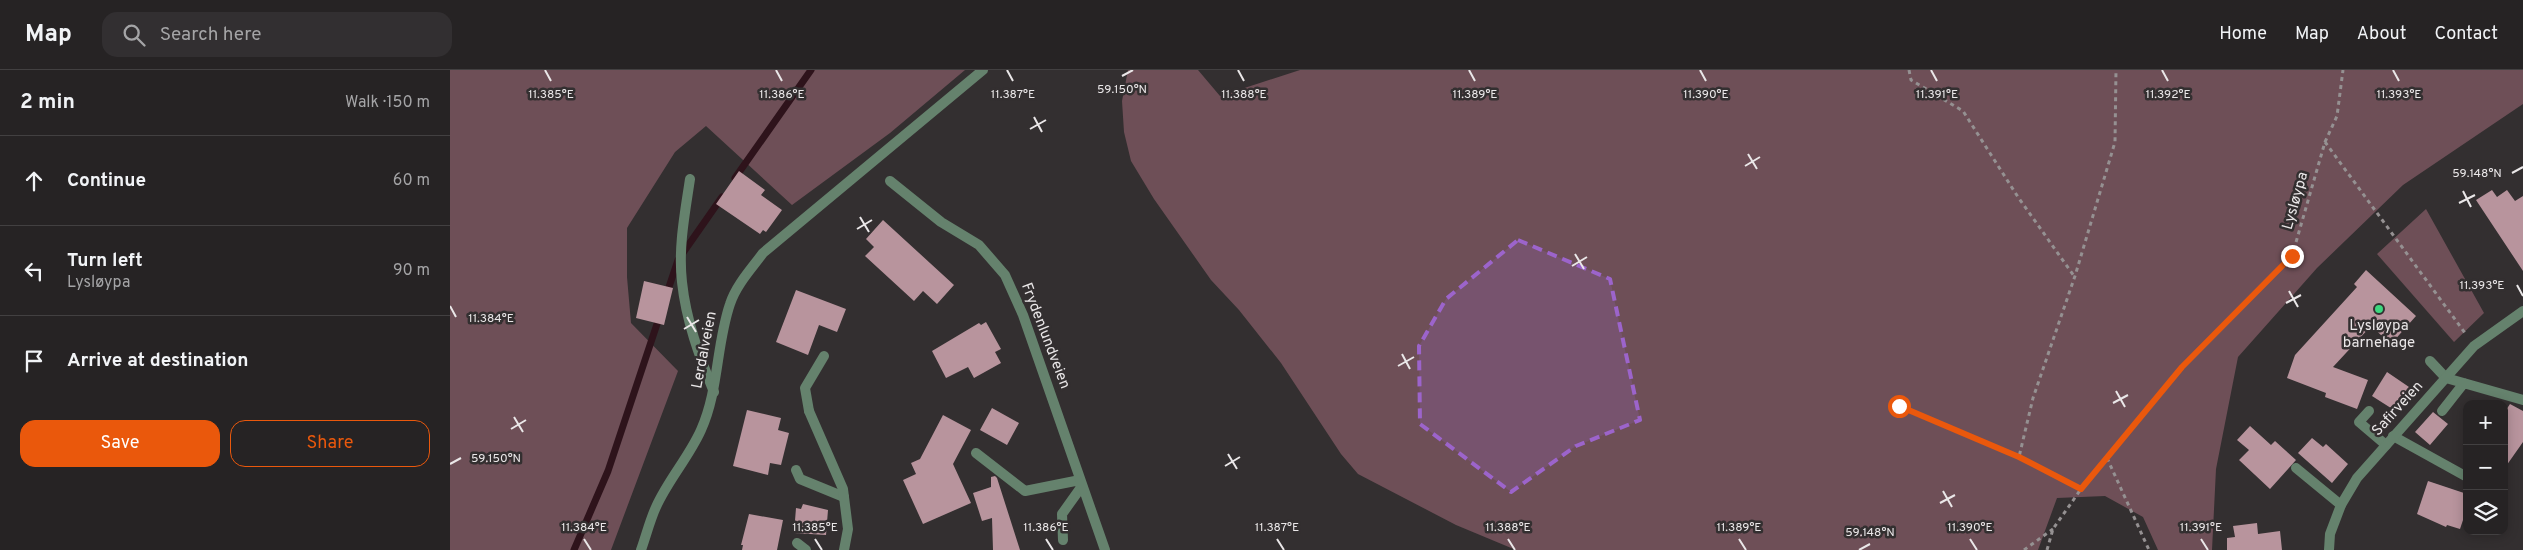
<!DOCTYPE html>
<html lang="en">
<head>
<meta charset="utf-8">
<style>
	:root { --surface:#262324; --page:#322f31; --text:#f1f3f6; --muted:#a4a4a6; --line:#424041; --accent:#ea580c }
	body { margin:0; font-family:Overpass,sans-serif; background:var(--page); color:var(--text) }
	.controls { position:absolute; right:15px; bottom:15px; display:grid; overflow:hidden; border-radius:10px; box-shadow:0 2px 12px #0003 }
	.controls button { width:45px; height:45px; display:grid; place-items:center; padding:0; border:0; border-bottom:1px solid var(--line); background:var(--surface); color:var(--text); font:25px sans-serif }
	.stop { position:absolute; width:15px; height:15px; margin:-11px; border:4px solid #ea580c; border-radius:50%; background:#fff }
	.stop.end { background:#ea580c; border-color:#fff; box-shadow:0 1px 5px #0008 }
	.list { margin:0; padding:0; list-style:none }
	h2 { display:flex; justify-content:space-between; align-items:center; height:65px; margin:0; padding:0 20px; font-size:21px }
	h2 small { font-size:16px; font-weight:400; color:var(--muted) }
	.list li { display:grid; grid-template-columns:32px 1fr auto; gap:15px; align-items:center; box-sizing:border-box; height:90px; padding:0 20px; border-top:1px solid var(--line) }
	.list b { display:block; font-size:19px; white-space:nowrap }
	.list p { margin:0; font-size:16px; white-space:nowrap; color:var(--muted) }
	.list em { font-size:16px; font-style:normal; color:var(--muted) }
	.actions { display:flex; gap:10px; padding:15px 20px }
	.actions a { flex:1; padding:11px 0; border:1px solid var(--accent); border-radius:15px; text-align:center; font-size:18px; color:var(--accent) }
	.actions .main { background:var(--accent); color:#fff }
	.icon { flex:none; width:28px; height:28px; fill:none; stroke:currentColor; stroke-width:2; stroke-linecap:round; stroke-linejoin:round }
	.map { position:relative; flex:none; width:2073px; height:480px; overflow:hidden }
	header { display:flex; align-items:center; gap:30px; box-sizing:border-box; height:70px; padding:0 25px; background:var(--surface); border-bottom:1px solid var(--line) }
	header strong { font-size:24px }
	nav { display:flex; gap:28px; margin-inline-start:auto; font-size:18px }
	.search { width:350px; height:45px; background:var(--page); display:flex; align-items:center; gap:12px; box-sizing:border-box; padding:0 18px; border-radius:15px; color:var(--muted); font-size:19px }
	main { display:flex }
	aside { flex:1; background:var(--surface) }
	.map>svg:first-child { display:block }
	.green { fill:#6e4f57 }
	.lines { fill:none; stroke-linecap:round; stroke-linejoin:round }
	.stream { stroke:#2e131b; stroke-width:7 }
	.building { fill:#b8949d }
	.path { stroke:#959192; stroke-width:3; stroke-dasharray:4 4; stroke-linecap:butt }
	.lane { stroke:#65826d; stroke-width:10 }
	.street { stroke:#65826d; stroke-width:10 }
	.route { stroke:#ea580c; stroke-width:6 }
	.marked { fill:#9c64cb; fill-opacity:0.2; stroke:#9c64cb; stroke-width:4; stroke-dasharray:10 6; stroke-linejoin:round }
	.ticks { fill:none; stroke:#eae7e8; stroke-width:2 }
	.poi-dot { fill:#3cd77e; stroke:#332f30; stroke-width:2 }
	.labels { text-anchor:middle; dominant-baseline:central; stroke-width:5; stroke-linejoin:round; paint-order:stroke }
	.street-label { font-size:15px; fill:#eae7e8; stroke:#332f30 }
	.poi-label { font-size:15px; fill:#eae7e8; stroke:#332f30 }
	.ticks-label { font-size:12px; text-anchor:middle; fill:#eae7e8; stroke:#332f30; stroke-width:5; stroke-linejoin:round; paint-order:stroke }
</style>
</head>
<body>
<header>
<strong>Map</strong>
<div class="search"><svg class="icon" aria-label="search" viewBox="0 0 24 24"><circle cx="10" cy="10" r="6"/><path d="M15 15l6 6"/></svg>Search here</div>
<nav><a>Home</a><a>Map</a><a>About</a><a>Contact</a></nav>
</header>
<main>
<aside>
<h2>2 min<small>Walk · 150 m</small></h2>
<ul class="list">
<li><svg class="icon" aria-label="ahead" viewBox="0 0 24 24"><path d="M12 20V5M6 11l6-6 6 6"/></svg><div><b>Continue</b></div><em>60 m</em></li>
<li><svg class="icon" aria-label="left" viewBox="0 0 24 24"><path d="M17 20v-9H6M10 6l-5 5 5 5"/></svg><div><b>Turn left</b><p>Lysløypa</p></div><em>90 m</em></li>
<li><svg class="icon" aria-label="arrive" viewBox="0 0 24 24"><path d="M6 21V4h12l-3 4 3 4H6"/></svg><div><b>Arrive at destination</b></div></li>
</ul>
<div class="actions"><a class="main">Save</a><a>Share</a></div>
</aside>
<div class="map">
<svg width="2073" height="480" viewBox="0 0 2073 480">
	<rect width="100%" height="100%" fill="#332f30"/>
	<!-- green -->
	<path class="green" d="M 0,0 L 515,0 L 440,63 L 342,135 L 256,56 L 225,82 L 177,158 L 177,207 L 181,253 L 228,301 L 161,480 L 0,480 Z
		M 678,0 L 748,0 L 770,26 L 850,0 L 2073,0 L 2073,34 L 1953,115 L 1867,198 L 1788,287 L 1766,399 L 1762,480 L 1708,480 L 1693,447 L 1655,426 L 1607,428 L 1588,480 L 1066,480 L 1006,455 L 908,404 L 891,384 L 831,293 L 789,240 L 761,210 L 704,129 L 681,91 L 674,62 L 672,31 Z
		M 1976,139 L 2034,243 L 2004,272 L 1927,184 Z"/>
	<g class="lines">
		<!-- stream -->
		<path class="stream" d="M 285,108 L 361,0
			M 216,226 L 228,190 L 272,127
			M 124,480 L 158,401 L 210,245"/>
	</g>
	<!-- building -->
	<path class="building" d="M 289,101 L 315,120 L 311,125 L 332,140 L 316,162 L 313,160 L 310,164 L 266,134 Z
		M 2042,120 L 2047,127 L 2057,120 L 2065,131 L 2073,126 L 2073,201 L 2026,130 Z
		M 433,150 L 504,215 L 487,234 L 473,221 L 464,231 L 415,186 L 424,177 L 416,169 Z
		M 1916,200 L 1966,246 L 1941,274 L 1921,256 L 1883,297 L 1918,310 L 1907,339 L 1875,327 L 1876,323 L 1837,308 L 1845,285 L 1907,217 L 1904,214 Z
		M 194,211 L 223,218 L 214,255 L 186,248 Z
		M 346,220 L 396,239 L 387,262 L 369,255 L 358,285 L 326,272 Z
		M 536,252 L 551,279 L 545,282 L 551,293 L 524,308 L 518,297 L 496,308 L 482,281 L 529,253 L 531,255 Z
		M 1937,302 L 1959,317 L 1944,340 L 1922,326 Z
		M 2060,334 L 2073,341 L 2073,372 L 2054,399 L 2054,343 Z
		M 542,338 L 569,353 L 557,375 L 530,360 Z
		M 297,340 L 331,348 L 328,360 L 339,363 L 331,395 L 320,393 L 318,405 L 283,396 Z
		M 1983,342 L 1998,354 L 1980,375 L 1965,362 Z
		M 493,345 L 521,360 L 503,394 L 521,433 L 473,454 L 453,410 L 466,404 L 461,393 L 470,389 Z
		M 1800,356 L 1821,375 L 1825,371 L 1846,390 L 1820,419 L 1789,390 L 1799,380 L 1787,370 Z
		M 1862,368 L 1873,377 L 1876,374 L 1898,394 L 1882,413 L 1848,383 Z
		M 545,406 L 547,408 L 570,480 L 543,480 L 542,448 L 532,451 L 523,423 L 541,417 L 541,407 Z
		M 1978,411 L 2017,424 L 2017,438 L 2010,459 L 1997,455 L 1996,457 L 1967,444 Z
		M 353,434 L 378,440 L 376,465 L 344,463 L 346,438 L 351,439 Z
		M 299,444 L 333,450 L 327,480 L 292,480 L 293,475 L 291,475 Z
		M 1807,453 L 1808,464 L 1830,461 L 1832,480 L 1777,480 L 1777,468 L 1785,467 L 1783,456 Z"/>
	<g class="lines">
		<!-- path -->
		<path class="path" d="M 1459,0 L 1461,10 L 1513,41 L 1568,127 L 1624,206
			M 1875,72 L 2015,263
			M 1449,336 L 1569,387
			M 1657,388 L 1699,480
			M 1631,419 L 1569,387 L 1583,328 L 1625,206 L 1665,72 L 1666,0
			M 1574,480 L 1603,459
			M 1597,480 L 1603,459 L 1631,419 L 1731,297 L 1842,186 L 1875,72 L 1887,46 L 1893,0"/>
		<!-- lane -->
		<path class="lane" d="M 240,109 C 235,143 228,178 232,212 C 236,250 249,286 264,322
			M 1980,291 L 1996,308 L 2073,330
			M 359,341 L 355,318 L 374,286
			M 1919,341 L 1909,352 L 1936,375
			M 1992,341 L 2014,313
			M 1943,366 L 2017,407
			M 526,383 L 575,421 L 630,410
			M 1846,398 L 1891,435
			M 346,400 L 350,409 L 394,427
			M 613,470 L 612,444 L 632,416
			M 347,473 L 356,480"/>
		<!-- street -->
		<path class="street" d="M 440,111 L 491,152 L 529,175 L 555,205 L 573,245 L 655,480
			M 359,341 L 393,419 L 398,459 L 394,480
			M 191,480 C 196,466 200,450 206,437 C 218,410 239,387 251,360 C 269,320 266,275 280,234 C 286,215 302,198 313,183 L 533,0
			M 1879,480 L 1880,464 L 1891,435 L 1907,408 L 2024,276 L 2073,241"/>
	</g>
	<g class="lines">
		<!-- route -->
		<path class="route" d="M 1449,336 L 1569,387 L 1631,419 L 1732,297 L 1842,186"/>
	</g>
	<!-- marked area -->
	<path class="marked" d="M 1068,170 L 1160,209 L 1190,350 L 1126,376 L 1061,422 L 970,354 L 969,276 L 996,229 Z"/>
	<!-- ticks -->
	<path class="ticks" d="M 95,0 L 101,11M 326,0 L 332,11M 557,0 L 563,11M 788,0 L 794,11M 1019,0 L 1025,11M 1250,0 L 1256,11M 1481,0 L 1487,11M 1712,0 L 1718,11M 1943,0 L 1949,11M 672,6 L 683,0M 584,47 L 592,62M 580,59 L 596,50M 1298,84 L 1307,99M 1295,96 L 1310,87M 2062,103 L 2073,97M 2013,121 L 2021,137M 2009,133 L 2025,125M 410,147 L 419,162M 407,159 L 422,150M 1125,184 L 1134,199M 1122,196 L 1137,187M 2067,215 L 2073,226M 1839,221 L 1848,237M 1836,233 L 1851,225M 0,236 L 6,247M 237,247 L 246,262M 234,259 L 249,250M 952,284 L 960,299M 948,296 L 964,287M 1666,321 L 1675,337M 1663,333 L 1678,325M 64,347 L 73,362M 61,359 L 76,350M 778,384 L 787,399M 0,394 L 11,388M 775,396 L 790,387M 1493,421 L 1502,437M 1490,433 L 1505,425M 134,469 L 141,480M 365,469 L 372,480M 596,469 L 603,480M 827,469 L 834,480M 1058,469 L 1065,480M 1289,469 L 1296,480M 1520,469 L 1527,480M 1751,469 L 1758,480M 1409,480 L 1420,474"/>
	<!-- markers -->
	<circle class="poi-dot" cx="1929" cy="239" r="5"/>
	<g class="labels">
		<!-- street labels -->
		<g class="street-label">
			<text transform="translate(1846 131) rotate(-74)">Lysløypa</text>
			<text transform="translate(595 266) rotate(69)">Frydenlundveien</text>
			<text transform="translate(255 280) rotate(-79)">Lerdalveien</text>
			<text transform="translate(1948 339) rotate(-48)">Safirveien</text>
		</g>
		<!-- poi labels -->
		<g class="poi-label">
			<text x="1929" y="256">Lysløypa<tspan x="1929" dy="17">barnehage</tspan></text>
		</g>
	</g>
	<g class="ticks-label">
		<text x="672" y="23">59.150°N</text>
		<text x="101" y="28">11.385°E</text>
		<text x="332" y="28">11.386°E</text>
		<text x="563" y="28">11.387°E</text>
		<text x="794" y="28">11.388°E</text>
		<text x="1025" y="28">11.389°E</text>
		<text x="1256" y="28">11.390°E</text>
		<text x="1487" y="28">11.391°E</text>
		<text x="1718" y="28">11.392°E</text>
		<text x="1949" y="28">11.393°E</text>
		<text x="2027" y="107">59.148°N</text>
		<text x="2032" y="219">11.393°E</text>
		<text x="41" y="252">11.384°E</text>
		<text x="46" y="392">59.150°N</text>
		<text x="134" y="461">11.384°E</text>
		<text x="365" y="461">11.385°E</text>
		<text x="596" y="461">11.386°E</text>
		<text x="827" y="461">11.387°E</text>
		<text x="1058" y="461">11.388°E</text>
		<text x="1289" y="461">11.389°E</text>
		<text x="1520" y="461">11.390°E</text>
		<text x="1751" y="461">11.391°E</text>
		<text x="1420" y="466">59.148°N</text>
	</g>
</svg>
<div class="controls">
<button>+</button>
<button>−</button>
<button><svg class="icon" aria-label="layers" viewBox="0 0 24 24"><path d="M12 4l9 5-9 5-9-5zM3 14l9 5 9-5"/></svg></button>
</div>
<div class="stop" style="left:1449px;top:336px"></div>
<div class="stop end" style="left:1842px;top:186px"></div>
</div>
</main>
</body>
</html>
